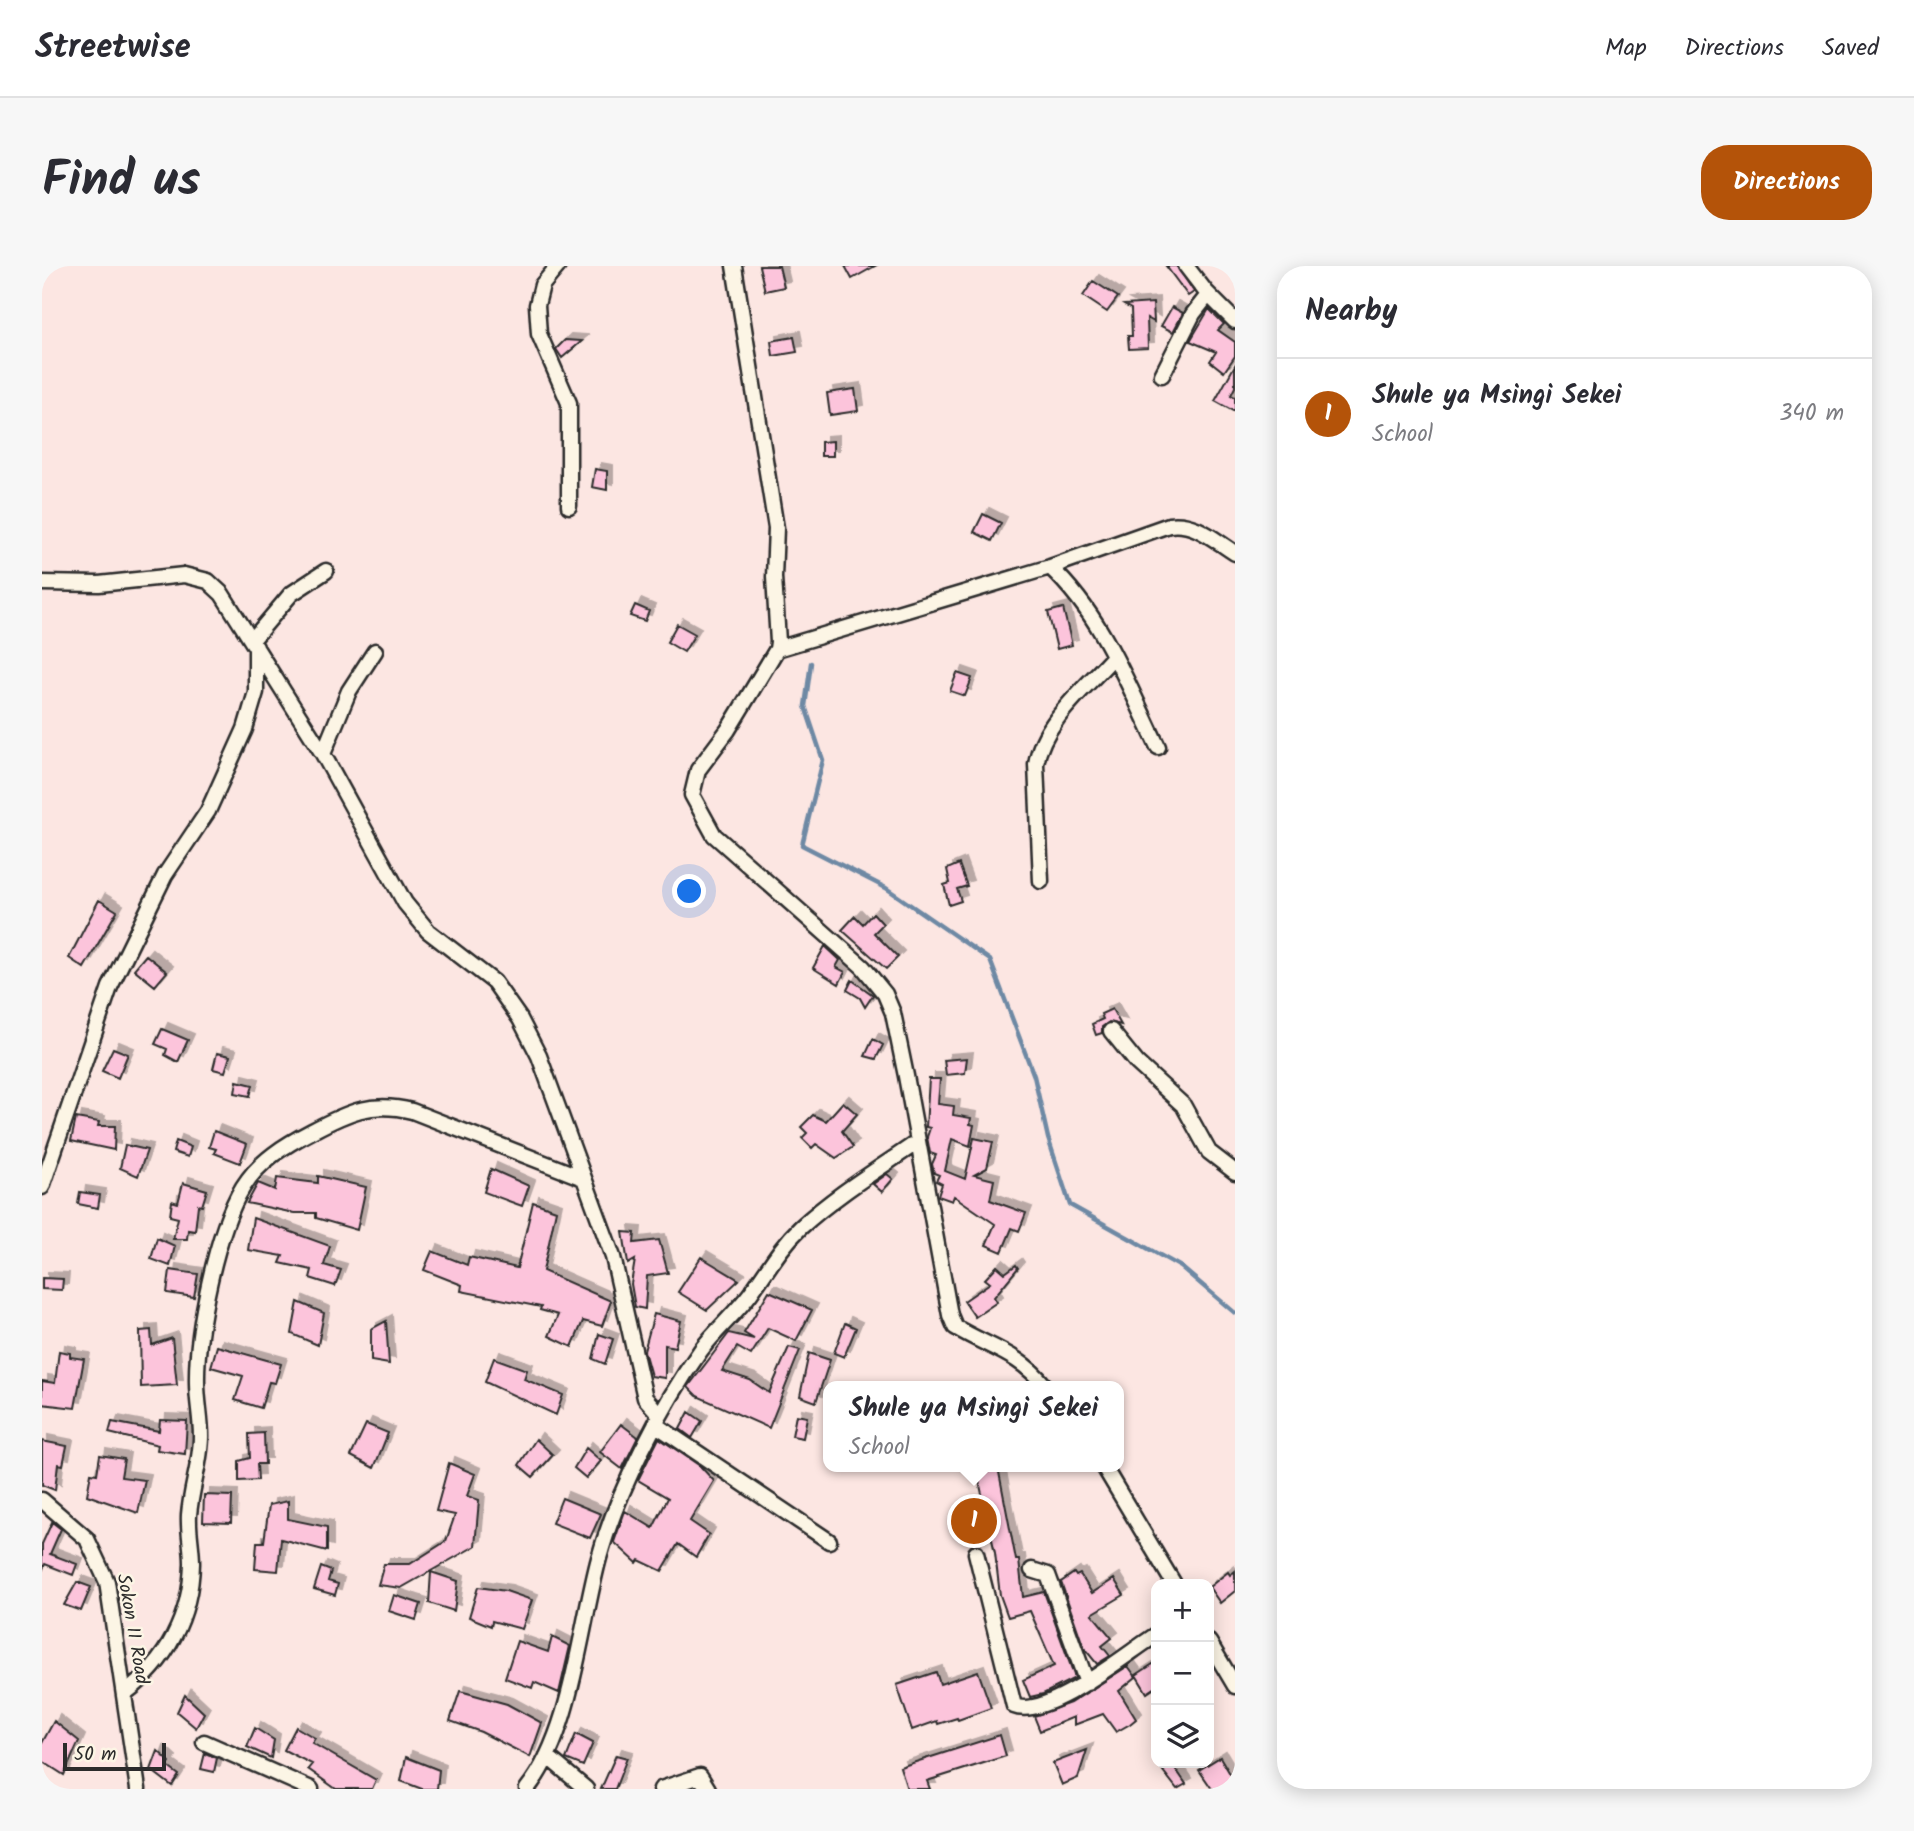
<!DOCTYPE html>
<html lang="en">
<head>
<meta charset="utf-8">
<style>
	:root { --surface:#fff; --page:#f7f7f7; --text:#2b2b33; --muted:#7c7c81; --line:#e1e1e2; --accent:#b45309 }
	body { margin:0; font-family:Kalam,sans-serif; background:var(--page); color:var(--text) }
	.controls { position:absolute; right:21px; bottom:21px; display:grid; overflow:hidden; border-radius:14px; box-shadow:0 4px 18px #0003 }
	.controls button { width:63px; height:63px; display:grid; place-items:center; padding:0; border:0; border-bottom:2px solid var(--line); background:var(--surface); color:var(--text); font:35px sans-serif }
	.scale { position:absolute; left:21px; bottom:18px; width:103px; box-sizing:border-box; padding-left:7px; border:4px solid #2b2b2b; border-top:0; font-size:19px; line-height:24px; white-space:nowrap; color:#2b2b2b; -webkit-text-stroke:5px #fcf5e5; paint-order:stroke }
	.you { position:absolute; left:648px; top:626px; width:24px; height:24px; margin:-18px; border:5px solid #fff; border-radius:50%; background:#1a73e8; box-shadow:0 0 0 10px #1a73e833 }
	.badge { display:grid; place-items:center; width:46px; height:46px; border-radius:50%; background:var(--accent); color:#fff; font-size:23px; font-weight:700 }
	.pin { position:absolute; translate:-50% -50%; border:4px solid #fff; box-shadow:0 2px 7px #0006 }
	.popup { position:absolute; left:781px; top:1115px; width:301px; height:91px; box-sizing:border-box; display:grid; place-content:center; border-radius:14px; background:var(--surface); filter:drop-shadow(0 2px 5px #0005); font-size:23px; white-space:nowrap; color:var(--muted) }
	.popup b { font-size:26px; color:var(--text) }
	.popup::after { content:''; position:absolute; left:50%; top:100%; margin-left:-14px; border:14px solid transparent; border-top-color:var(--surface) }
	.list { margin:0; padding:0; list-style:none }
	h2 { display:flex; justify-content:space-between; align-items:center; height:91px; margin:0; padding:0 28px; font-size:30px }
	h2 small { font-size:23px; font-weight:400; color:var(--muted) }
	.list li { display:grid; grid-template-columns:46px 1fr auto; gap:21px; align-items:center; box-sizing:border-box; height:112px; padding:0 28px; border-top:2px solid var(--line) }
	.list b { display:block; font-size:26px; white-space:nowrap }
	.list p { margin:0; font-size:23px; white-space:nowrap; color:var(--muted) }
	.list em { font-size:23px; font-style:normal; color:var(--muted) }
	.icon { flex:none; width:38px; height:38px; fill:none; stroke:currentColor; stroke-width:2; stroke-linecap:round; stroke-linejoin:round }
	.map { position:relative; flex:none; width:1193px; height:1523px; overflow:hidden; border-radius:28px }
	header { display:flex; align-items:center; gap:42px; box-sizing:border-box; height:98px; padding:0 35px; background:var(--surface); border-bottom:2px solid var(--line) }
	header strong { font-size:33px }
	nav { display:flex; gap:38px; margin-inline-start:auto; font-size:24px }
	.intro { display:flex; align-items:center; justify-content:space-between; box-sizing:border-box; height:168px; padding:0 42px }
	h1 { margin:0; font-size:49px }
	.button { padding:18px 32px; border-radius:28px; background:var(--accent); color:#fff; font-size:24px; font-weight:700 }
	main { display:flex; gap:42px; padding:0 42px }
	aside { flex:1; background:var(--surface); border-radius:28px; box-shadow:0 4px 18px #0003 }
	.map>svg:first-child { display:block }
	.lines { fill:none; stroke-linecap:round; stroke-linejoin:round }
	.stream { stroke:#6e89a4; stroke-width:4.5 }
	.building { fill:#fcc4db; stroke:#2b2b2b; stroke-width:2; filter:url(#shadow) }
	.minor-casing { stroke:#2b2b2b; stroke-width:19 }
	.minor { stroke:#fcf5e5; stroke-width:14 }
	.labels { text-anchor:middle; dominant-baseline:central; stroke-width:5; stroke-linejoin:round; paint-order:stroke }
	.street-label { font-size:19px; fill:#2b2b2b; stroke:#fcf5e5 }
</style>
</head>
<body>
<header>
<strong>Streetwise</strong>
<nav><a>Map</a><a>Directions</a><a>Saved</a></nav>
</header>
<div class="intro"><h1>Find us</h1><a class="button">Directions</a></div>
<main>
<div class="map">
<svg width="1193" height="1523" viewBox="0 0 1193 1523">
	<defs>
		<filter id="shadow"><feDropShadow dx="6" dy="-6" stdDeviation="0" flood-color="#0004"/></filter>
	</defs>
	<rect width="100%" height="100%" fill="#fce6e2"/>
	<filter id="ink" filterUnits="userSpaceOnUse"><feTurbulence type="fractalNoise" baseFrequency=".0143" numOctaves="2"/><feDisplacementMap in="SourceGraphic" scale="14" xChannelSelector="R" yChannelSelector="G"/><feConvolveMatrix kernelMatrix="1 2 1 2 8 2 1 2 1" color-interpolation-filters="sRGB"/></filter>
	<g filter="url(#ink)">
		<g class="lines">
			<!-- stream -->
			<path class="stream" d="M 769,397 L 763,440 L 781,494 L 760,579 L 844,622 L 948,694 L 992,810 L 1006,872 L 1028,939 L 1139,1001 L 1193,1047"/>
		</g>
		<!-- building -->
		<path class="building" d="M 717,0 L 737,0 L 742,21 L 723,25 Z
			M 803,0 L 833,0 L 810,13 Z
			M 1124,0 L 1135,0 L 1152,26 L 1146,30 Z
			M 1051,15 L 1076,31 L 1065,46 L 1041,30 Z
			M 1111,37 L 1112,56 L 1105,52 L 1106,82 L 1087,83 L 1086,70 L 1090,70 L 1089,43 L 1082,39 Z
			M 1130,41 L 1141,47 L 1131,66 L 1119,60 Z
			M 1167,43 L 1182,58 L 1176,64 L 1193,76 L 1193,90 L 1182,106 L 1168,95 L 1174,86 L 1148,75 Z
			M 752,71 L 755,86 L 731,90 L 729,75 Z
			M 523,74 L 540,75 L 520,92 L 514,83 Z
			M 1193,99 L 1193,121 L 1189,129 L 1193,131 L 1193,146 L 1173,135 Z
			M 813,123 L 816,145 L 788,149 L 785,127 Z
			M 791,175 L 791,190 L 779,190 L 779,176 Z
			M 553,203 L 565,205 L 565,224 L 550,221 Z
			M 941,248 L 959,257 L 950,275 L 932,266 Z
			M 593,339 L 607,345 L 603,355 L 588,350 Z
			M 1021,342 L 1030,379 L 1015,383 L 1006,346 Z
			M 635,358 L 653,368 L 642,386 L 625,376 Z
			M 915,407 L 930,412 L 923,430 L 908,425 Z
			M 917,598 L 925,620 L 915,623 L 919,635 L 907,639 L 902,619 L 908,617 L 905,603 Z
			M 57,634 L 75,645 L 42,702 L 27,692 Z
			M 831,647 L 841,658 L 832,667 L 856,691 L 844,703 L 800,664 L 813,650 L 821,658 Z
			M 783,680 L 798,694 L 794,701 L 803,706 L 797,718 L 771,702 Z
			M 104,689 L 125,706 L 113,720 L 92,703 Z
			M 810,714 L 831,729 L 823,741 L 818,732 L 805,724 Z
			M 1070,743 L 1079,759 L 1067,756 L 1060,761 L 1060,767 L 1054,769 L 1050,758 L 1061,753 L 1059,748 Z
			M 120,763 L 146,774 L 136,796 L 123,789 L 125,783 L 113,778 Z
			M 831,773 L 841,779 L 834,793 L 823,790 Z
			M 71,782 L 86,788 L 76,812 L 60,805 Z
			M 175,787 L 188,790 L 183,806 L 171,803 Z
			M 925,792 L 923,807 L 904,809 L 902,794 Z
			M 887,813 L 898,813 L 896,838 L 912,840 L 911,849 L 929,852 L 928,858 L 932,859 L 928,880 L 910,873 L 903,905 L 923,913 L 932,872 L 951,876 L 945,902 L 932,909 L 952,914 L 948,934 L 984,947 L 977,965 L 970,962 L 960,986 L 944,979 L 953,958 L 912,930 L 910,935 L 896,930 L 900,918 L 894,915 L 897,909 L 892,907 L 890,898 L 894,889 L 888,887 L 885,871 L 888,862 L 884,861 Z
			M 195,815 L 211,819 L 208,830 L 193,827 Z
			M 801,836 L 815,848 L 800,865 L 811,881 L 794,892 L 774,878 L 770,882 L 760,872 L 765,867 L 759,861 L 771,849 L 784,855 Z
			M 34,852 L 57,856 L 56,860 L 73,860 L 72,884 L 29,875 Z
			M 172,865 L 205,878 L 198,897 L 172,887 L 174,883 L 167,881 Z
			M 134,875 L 149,881 L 146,891 L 131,886 Z
			M 83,879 L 105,884 L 96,910 L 78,902 Z
			M 449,903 L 487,920 L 480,940 L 442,926 Z
			M 845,908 L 851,913 L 840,926 L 831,918 Z
			M 276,910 L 324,921 L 315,964 L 274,952 L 274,947 L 252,947 L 205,937 L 216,917 L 233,924 L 235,912 L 276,917 Z
			M 141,917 L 165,924 L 160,940 L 156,939 L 153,965 L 146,964 L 145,973 L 131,973 L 136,952 L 128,950 L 130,935 L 136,937 Z
			M 38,926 L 58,929 L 56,942 L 36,938 Z
			M 491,936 L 514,944 L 501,1005 L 569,1035 L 560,1060 L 541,1055 L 530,1081 L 507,1070 L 516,1049 L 498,1044 L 499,1041 L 419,1025 L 420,1019 L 382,1004 L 390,985 L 425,999 L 427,991 L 475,1002 Z
			M 211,952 L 288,980 L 282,999 L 299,1004 L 293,1020 L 268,1012 L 270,1004 L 238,997 L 241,990 L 206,984 Z
			M 581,966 L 593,967 L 592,977 L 617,974 L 626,1007 L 605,1010 L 603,1043 L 593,1041 L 589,1018 L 593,994 L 586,998 Z
			M 115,972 L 133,980 L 128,1000 L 109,993 Z
			M 659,991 L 697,1014 L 665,1044 L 636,1026 Z
			M 974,999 L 976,1002 L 952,1031 L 955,1036 L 933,1051 L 922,1035 L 948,1017 L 943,1013 L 955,1000 L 963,1007 Z
			M 128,1004 L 156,1008 L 152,1031 L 125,1027 Z
			M 0,1012 L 21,1013 L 20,1024 L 0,1023 Z
			M 727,1025 L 770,1044 L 754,1075 L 726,1062 L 709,1089 L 695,1081 L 680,1105 L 708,1114 L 727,1127 L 747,1081 L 758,1084 L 727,1162 L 655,1130 L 646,1121 L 687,1067 L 712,1073 L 702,1067 Z
			M 256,1036 L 282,1047 L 276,1079 L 250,1068 Z
			M 612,1048 L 639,1055 L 633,1081 L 623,1079 L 623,1112 L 609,1110 L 602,1085 Z
			M 344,1055 L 347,1098 L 329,1095 L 329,1063 Z
			M 803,1057 L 814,1062 L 802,1091 L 792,1087 Z
			M 109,1064 L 110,1079 L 130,1072 L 135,1119 L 99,1121 L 98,1065 Z
			M 557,1068 L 571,1073 L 563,1098 L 551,1093 Z
			M 175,1080 L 239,1098 L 233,1117 L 227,1116 L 219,1142 L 193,1134 L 201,1110 L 169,1101 Z
			M 17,1085 L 28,1087 L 28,1091 L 42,1093 L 33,1142 L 0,1138 L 0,1115 L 13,1117 Z
			M 767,1087 L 788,1094 L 774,1136 L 758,1130 Z
			M 452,1092 L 485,1104 L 482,1113 L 521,1129 L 514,1149 L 443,1116 Z
			M 647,1146 L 660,1155 L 650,1172 L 638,1163 Z
			M 754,1149 L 765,1151 L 761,1172 L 750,1170 Z
			M 118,1154 L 145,1155 L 143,1188 L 115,1184 L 116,1179 L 67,1167 L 70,1156 L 117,1165 Z
			M 324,1158 L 346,1167 L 332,1202 L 309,1190 Z
			M 579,1158 L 596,1171 L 580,1203 L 558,1186 Z
			M 222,1167 L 223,1198 L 215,1198 L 216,1214 L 197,1215 L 197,1195 L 208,1192 L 207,1168 Z
			M 617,1172 L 658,1200 L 672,1215 L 648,1255 L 667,1268 L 654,1291 L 636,1278 L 620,1305 L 597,1294 L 595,1297 L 572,1276 L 583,1245 L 611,1262 L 626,1232 L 596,1214 Z
			M 494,1173 L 511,1189 L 491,1211 L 477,1199 Z
			M 0,1175 L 25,1180 L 21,1199 L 16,1198 L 13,1224 L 0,1219 Z
			M 544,1182 L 559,1195 L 544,1212 L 532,1202 Z
			M 58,1189 L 82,1193 L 79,1211 L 103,1214 L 96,1247 L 45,1229 L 49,1207 L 55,1208 Z
			M 407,1197 L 433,1208 L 425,1230 L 437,1234 L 433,1280 L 359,1322 L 336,1319 L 342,1298 L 368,1298 L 404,1275 L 413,1249 L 394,1245 Z
			M 934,1201 L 956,1201 L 974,1294 L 977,1294 L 981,1331 L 1002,1326 L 1033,1412 L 1001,1428 L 988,1431 L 981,1414 L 1012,1400 L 988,1345 L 966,1351 L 958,1329 L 953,1287 Z
			M 162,1229 L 190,1230 L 189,1257 L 161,1256 Z
			M 520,1232 L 559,1248 L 548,1272 L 510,1257 Z
			M 246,1235 L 246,1253 L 285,1261 L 285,1285 L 239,1273 L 236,1305 L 213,1303 L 215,1276 L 222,1276 L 227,1239 Z
			M 10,1256 L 19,1263 L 8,1288 L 35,1298 L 31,1309 L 3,1298 L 0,1305 L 0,1278 Z
			M 279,1301 L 289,1305 L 286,1315 L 296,1318 L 293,1329 L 272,1323 Z
			M 1193,1305 L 1193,1325 L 1178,1337 L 1167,1321 L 1186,1306 L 1188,1309 Z
			M 389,1306 L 416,1315 L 412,1345 L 387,1337 Z
			M 1032,1307 L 1034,1310 L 1038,1308 L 1050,1327 L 1072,1313 L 1082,1329 L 1050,1348 L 1070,1372 L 1060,1380 L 1068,1390 L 1055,1398 L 1042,1382 L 1019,1316 Z
			M 35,1316 L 49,1321 L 39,1345 L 22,1339 Z
			M 436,1321 L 464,1325 L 490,1334 L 480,1363 L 450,1355 L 449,1360 L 427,1351 Z
			M 352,1329 L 379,1338 L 374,1354 L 347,1345 Z
			M 510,1371 L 528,1380 L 517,1427 L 492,1416 L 490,1422 L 463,1412 L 475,1375 L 506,1386 Z
			M 1114,1396 L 1114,1421 L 1105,1427 L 1094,1409 Z
			M 1086,1400 L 1094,1411 L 1077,1425 L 1094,1453 L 1088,1458 L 1074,1466 L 1061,1448 L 1032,1459 L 1032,1451 L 998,1465 L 992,1450 L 1028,1437 Z
			M 936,1405 L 949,1442 L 916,1454 L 915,1452 L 896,1458 L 895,1455 L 870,1464 L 855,1419 L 894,1406 L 898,1418 Z
			M 418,1425 L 465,1438 L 500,1457 L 488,1491 L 439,1466 L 408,1455 Z
			M 143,1429 L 162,1447 L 154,1462 L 135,1446 Z
			M 12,1455 L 37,1475 L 22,1509 L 0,1495 L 0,1477 Z
			M 254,1461 L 273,1472 L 270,1477 L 334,1514 L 330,1523 L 294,1523 L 266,1503 L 270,1498 L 242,1484 Z
			M 213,1462 L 232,1474 L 229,1492 L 205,1481 Z
			M 534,1468 L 551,1477 L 541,1500 L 524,1493 Z
			M 958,1469 L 964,1490 L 885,1515 L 888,1523 L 865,1523 L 858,1501 Z
			M 1045,1484 L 1036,1512 L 1020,1519 L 1011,1497 Z
			M 116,1485 L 128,1496 L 126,1501 L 137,1509 L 130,1520 L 109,1504 Z
			M 163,1487 L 175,1492 L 172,1506 L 159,1503 Z
			M 574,1489 L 585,1492 L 573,1523 L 559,1523 Z
			M 364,1491 L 397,1504 L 395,1523 L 380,1523 L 359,1515 Z
			M 1178,1491 L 1193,1516 L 1193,1523 L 1170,1523 L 1157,1504 Z
			M 1131,1499 L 1144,1518 L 1135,1523 L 1121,1505 Z"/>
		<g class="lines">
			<!-- minor casing -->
			<g class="minor-casing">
				<path id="minor" d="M 516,0 L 500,19 L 495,39 L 497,68 L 527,137 L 527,240
					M 692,0 L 734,262 L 732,311 L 736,376 L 735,383 L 686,464 L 656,504 L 650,529 L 672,569 L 821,701 L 843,728 L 851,747 L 864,810 L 908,1049 L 913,1061 C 948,1082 977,1087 1003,1120
					M 1144,0 L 1164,26 L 1193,55
					M 1120,109 L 1151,48 L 1166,29
					M 1008,301 C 1061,351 1085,417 1116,481
					M 0,317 L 57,318 L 142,309 L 166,315 L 180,328 L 281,488 L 363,637 L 386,665 L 452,716 L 478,753 L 497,790 L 571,991 L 603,1132 L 618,1149
					M 211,373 L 249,328 L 284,305
					M 735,383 L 1008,301 L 1127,259 C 1153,255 1172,274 1193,287
					M 281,488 L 307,425 L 333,385
					M 999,615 L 994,498 C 1001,455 1045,421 1072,390
					M 1069,765 L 1095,797 L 1141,839 L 1167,886 L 1193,906
					M 0,921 L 68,721 L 123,609 L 166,545 L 203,463 L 214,426 L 214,381
					M 614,1159 L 787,1275
					M 1062,1201 L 1132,1318
					M 0,1234 L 45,1273 L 65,1316 L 96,1523
					M 934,1287 L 972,1440 C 1005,1454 1085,1387 1114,1369
					M 990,1304 L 1006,1309 L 1045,1417
					M 1167,1376 L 1193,1420
					M 82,1428 C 125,1396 149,1350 150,1297 C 150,1281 146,1265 147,1249 C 149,1222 159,1196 159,1170 C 159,1152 155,1135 155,1117 C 154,1066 174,965 201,921 C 217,895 243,879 270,865 C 306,846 329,835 370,845 L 541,912
					M 162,1476 L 269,1523
					M 505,1490 L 544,1523
					M 485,1523 C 530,1467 538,1362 557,1292 C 575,1226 619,1140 659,1084 C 674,1064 693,1048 708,1028 C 725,1005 738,981 759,961 C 794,929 835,904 874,877
					M 619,1523 L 658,1510 L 666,1523"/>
			</g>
			<!-- minor -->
			<use href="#minor" class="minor"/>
		</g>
	</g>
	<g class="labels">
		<!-- street labels -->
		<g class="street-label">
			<text transform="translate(90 1363) rotate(80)">Sokon II Road</text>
		</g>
	</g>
</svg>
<div class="controls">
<button>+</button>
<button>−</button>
<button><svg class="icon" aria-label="layers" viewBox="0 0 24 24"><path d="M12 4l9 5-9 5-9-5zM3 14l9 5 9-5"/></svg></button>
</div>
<div class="scale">50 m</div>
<div class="you"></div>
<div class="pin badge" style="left:932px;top:1255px">1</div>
<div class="popup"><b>Shule ya Msingi Sekei</b>School</div>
</div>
<aside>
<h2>Nearby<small></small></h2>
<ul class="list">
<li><span class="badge">1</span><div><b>Shule ya Msingi Sekei</b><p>School</p></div><em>340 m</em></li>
</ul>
</aside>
</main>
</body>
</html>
